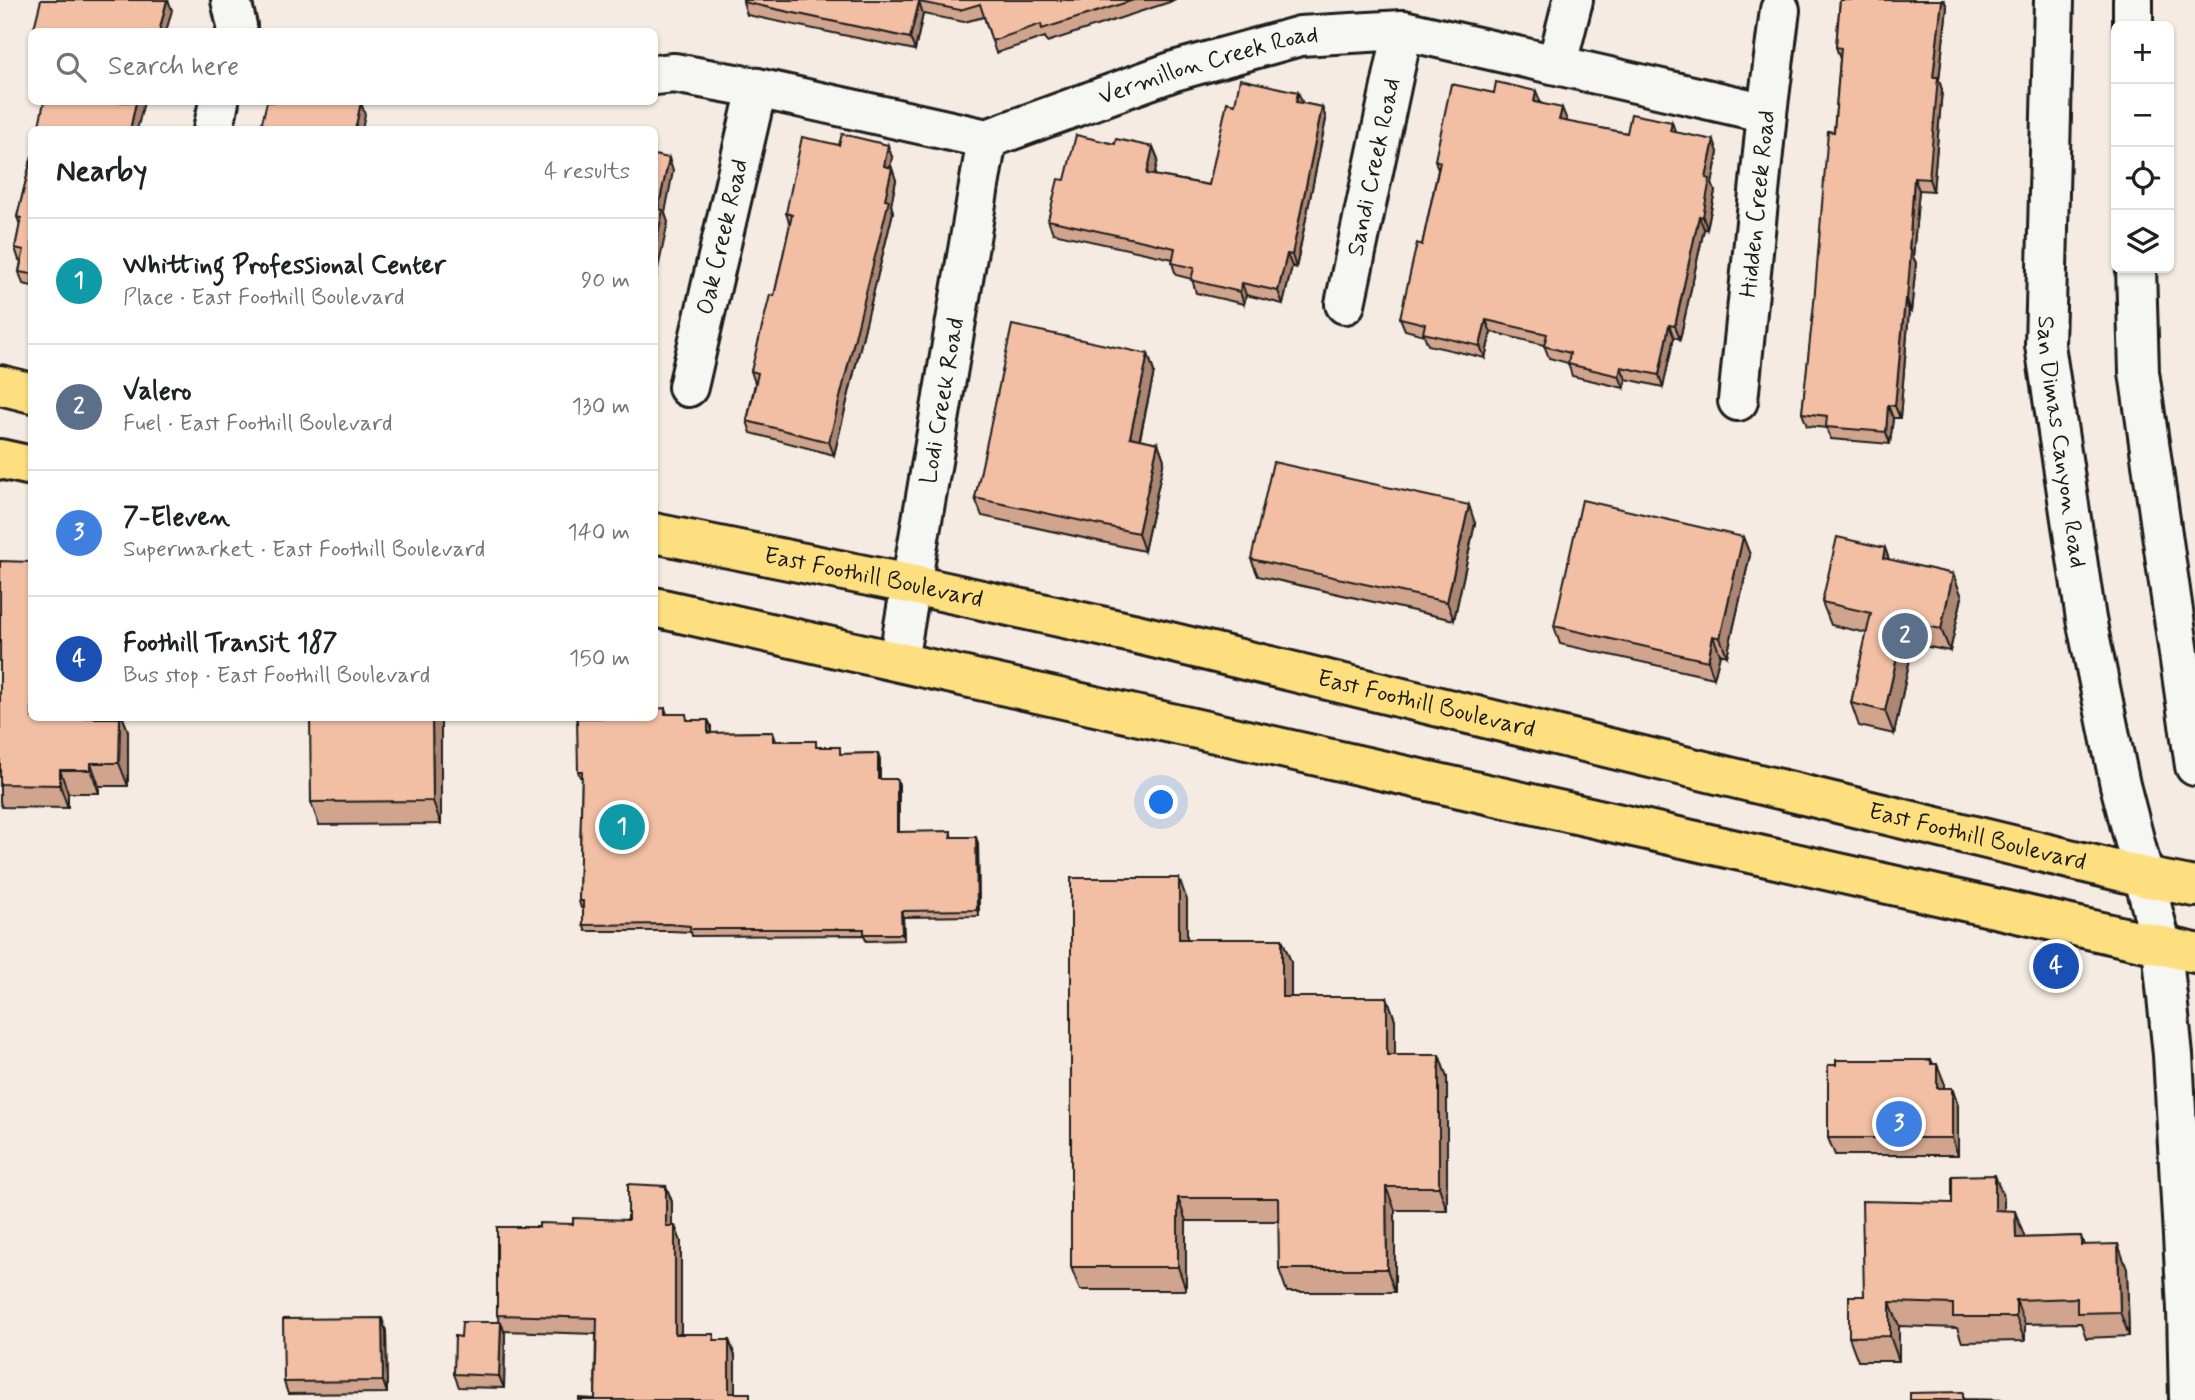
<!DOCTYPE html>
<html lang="en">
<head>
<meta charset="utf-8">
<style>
	:root { --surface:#fff; --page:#f6f6f6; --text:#202124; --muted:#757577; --line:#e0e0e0; --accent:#1a73e8 }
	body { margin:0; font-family:Mynerve,sans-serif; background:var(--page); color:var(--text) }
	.controls { position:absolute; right:21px; top:21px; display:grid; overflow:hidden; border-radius:10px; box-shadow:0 2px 5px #0004 }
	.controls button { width:63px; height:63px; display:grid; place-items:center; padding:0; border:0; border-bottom:2px solid var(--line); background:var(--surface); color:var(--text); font:35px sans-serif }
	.you { position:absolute; left:1162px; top:803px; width:24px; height:24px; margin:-18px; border:5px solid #fff; border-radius:50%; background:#1a73e8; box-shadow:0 0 0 10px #1a73e833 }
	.badge { display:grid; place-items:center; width:46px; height:46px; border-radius:50%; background:var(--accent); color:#fff; font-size:23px; font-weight:700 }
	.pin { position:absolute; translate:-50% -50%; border:4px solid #fff; box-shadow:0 2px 7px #0006 }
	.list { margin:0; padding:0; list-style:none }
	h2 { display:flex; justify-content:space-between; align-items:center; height:91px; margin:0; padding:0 28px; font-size:30px }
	h2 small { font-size:23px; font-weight:400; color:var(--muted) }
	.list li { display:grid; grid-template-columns:46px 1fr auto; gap:21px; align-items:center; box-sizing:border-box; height:126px; padding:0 28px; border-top:2px solid var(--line) }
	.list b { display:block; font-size:26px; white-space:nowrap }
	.list p { margin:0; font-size:23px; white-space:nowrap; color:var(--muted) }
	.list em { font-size:23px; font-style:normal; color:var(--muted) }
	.icon { flex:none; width:38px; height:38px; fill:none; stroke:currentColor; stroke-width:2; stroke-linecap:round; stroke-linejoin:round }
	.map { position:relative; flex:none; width:2195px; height:1400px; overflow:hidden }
	.search { position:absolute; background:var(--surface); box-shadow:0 2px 5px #0004; left:28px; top:28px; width:630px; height:77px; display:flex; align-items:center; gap:18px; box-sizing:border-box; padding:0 24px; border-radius:10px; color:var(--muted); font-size:26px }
	.panel { position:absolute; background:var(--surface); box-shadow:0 2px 5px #0004; left:28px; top:126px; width:630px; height:595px; border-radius:10px }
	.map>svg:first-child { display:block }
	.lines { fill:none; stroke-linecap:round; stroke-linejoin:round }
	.street-casing { stroke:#1c1c1c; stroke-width:44 }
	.secondary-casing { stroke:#1c1c1c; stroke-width:44 }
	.primary-casing { stroke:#1c1c1c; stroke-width:44 }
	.street { stroke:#f6f6f2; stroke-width:38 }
	.secondary { stroke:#f6f6f2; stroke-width:38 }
	.primary { stroke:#fedf80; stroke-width:38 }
	.wall { fill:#d1a48d; stroke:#1c1c1c; stroke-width:2 }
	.shaded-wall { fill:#aa8673; stroke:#1c1c1c; stroke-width:2 }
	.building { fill:#f3bfa4; stroke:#1c1c1c; stroke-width:2 }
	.labels { text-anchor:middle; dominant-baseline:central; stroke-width:6; stroke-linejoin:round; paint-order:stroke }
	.street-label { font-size:24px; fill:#1c1c1c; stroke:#f6f6f2 }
</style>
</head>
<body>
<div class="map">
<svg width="2195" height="1400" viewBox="0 0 2195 1400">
	<rect width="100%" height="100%" fill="#f5ebe2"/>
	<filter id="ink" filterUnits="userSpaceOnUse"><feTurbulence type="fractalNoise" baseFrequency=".0143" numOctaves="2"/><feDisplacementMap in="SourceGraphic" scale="14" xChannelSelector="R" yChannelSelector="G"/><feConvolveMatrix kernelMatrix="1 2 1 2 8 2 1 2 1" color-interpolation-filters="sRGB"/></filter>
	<g filter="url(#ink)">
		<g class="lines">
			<!-- street casing -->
			<g class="street-casing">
				<g id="street">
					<path d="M 231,0 L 237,26 L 236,32"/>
					<path d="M 1557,64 L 1573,0"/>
					<path id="s1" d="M 654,75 L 674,73 L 757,88 L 987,139 L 1174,71 L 1300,36 L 1403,30 L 1767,113"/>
					<path d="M 213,130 L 219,102"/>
					<path id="s2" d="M 1345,304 L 1403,30"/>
					<path id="s3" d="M 688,387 L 757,88"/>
					<path id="s4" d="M 1738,401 L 1767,113 L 1780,10"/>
					<path id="s5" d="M 898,661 L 987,139"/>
				</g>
			</g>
			<!-- secondary casing -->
			<g class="secondary-casing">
				<g id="secondary">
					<path id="s6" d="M 2054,0 L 2045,345 L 2086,619 L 2120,785 L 2162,947 L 2173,1055 L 2187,1309 L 2189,1400"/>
					<path d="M 2133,0 L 2133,26"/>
					<path d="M 2136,268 L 2139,372 L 2195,766"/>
				</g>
			</g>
			<!-- primary casing -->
			<g class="primary-casing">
				<g id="primary">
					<path d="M 0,385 L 32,393"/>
					<path d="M 0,459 L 32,466"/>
					<path id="s7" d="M 654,533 L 909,584 L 1137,634 L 2144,877 L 2195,887"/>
					<path d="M 654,607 L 2195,953"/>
				</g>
			</g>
			<!-- street -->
			<use href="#street" class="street"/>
			<!-- secondary -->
			<use href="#secondary" class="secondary"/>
			<!-- primary -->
			<use href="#primary" class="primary"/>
		</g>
		<!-- wall -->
		<path class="wall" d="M 743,0 L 1176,0 L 1047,42 L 1045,37 L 996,53 L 984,17 L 964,22 L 923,14 L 915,50 L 747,15 L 743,2 Z
			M 1840,0 L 1944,0 L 1947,7 L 1939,80 L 1942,90 L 1933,191 L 1919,190 L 1913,257 L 1916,263 L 1911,312 L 1909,311 L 1900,418 L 1893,418 L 1890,444 L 1831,439 L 1827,428 L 1807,426 L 1802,413 L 1834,132 L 1840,59 L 1836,47 Z
			M 1302,103 L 1322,107 L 1326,119 L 1296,268 L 1292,266 L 1283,304 L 1246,295 L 1244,304 L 1196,293 L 1192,279 L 1176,275 L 1172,263 L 1173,259 L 1053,233 L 1048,220 L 1065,180 L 1115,144 L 1153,147 L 1158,159 L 1154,175 L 1209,185 L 1235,104 Z
			M 1541,103 L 1567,120 L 1566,122 L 1627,133 L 1676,133 L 1718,152 L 1712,184 L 1715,191 L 1707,229 L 1704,229 L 1680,339 L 1674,337 L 1663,387 L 1626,379 L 1624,388 L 1572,376 L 1568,363 L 1549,358 L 1544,345 L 1491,332 L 1485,358 L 1428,345 L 1424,335 L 1405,330 L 1400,318 L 1422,245 L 1438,170 L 1435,160 Z
			M 32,156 L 32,286 L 23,284 L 19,272 L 21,261 L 19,260 L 15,248 L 20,225 L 17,217 Z
			M 892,157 L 890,167 L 896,180 L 891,205 L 893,212 L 834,455 L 751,433 L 747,421 L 755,383 L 751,371 L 774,296 L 790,225 L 786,213 Z
			M 1148,354 L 1154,372 L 1140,439 L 1158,443 L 1164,460 L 1144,551 L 982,516 L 975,498 Z
			M 1475,523 L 1454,620 L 1258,576 L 1251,559 Z
			M 1743,537 L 1750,555 L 1727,656 L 1720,654 L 1714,678 L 1560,644 L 1554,626 Z
			M 1885,548 L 1889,560 L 1953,574 L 1962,597 L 1950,651 L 1913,644 L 1894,734 L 1859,726 L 1851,703 L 1867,633 L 1831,625 L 1822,602 Z
			M 0,561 L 32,718 L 123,718 L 128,731 L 128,786 L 99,786 L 99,793 L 68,793 L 68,808 L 2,807 L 0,802 Z
			M 665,708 L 667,714 L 689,720 L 708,720 L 711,726 L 711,733 L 773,732 L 776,741 L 818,747 L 842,754 L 878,753 L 880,760 L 880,779 L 897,779 L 899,785 L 899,832 L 954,837 L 978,843 L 979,916 L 903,917 L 904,940 L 866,941 L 864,935 L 692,936 L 691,932 L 671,931 L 586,931 L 583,925 L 583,908 L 581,908 L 579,901 L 582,777 L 580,777 L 578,771 Z
			M 441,718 L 441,824 L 319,825 L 311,802 Z
			M 1187,900 L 1187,939 L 1282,939 L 1291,962 L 1291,997 L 1387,997 L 1395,1020 L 1395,1055 L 1439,1055 L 1447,1078 L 1447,1210 L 1395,1210 L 1395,1292 L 1287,1292 L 1279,1269 L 1279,1221 L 1186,1221 L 1186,1290 L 1080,1290 L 1071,1267 Z
			M 1931,1060 L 1944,1082 L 1944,1088 L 1952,1088 L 1958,1106 L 1958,1155 L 1835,1155 L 1828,1138 Z
			M 666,1186 L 672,1202 L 672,1226 L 675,1226 L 681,1242 L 681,1334 L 716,1340 L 729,1340 L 735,1356 L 595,1399 L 596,1334 L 504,1331 L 505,1334 L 504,1388 L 459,1387 L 454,1374 L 461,1337 L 500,1322 L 497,1315 L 539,1227 L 628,1220 Z
			M 2004,1199 L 2004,1211 L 2024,1236 L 2024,1238 L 2081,1236 L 2084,1245 L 2127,1269 L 2129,1336 L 2086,1338 L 2081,1323 L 2025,1324 L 2025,1341 L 1962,1342 L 1957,1328 L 1899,1326 L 1899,1361 L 1858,1361 L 1849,1337 L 1864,1296 L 1952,1203 Z
			M 386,1331 L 387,1393 L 288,1394 L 284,1382 Z"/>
		<!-- shaded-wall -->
		<path class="shaded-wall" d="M 167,0 L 168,0 L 172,10 L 166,32 L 159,32 Z
			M 1942,0 L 1944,0 L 1947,7 L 1939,80 L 1942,90 L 1933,191 L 1929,179 L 1933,77 Z
			M 919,2 L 923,14 L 915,50 L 910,38 Z
			M 1536,91 L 1541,103 L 1534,102 Z
			M 1298,92 L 1303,104 L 1296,102 Z
			M 136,102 L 144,102 L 137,130 L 130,130 Z
			M 361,102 L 365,115 L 362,130 L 355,130 Z
			M 1322,107 L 1326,119 L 1296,268 L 1292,255 Z
			M 1562,108 L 1567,120 L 1564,133 L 1559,120 Z
			M 1672,122 L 1676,134 L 1670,131 Z
			M 1714,140 L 1718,152 L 1712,184 L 1715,191 L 1707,229 L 1703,217 L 1706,178 Z
			M 888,145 L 892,157 L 888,178 L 884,166 Z
			M 1153,147 L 1158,159 L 1152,186 L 1147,174 Z
			M 669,158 L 673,171 L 665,213 L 668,222 L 654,287 L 654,253 L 658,209 Z
			M 892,168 L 896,180 L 891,205 L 893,212 L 834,455 L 829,442 Z
			M 1914,178 L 1919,190 L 1913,257 L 1916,263 L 1911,312 L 1907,299 L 1909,250 Z
			M 1699,216 L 1704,229 L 1680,339 L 1675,326 Z
			M 1287,254 L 1292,266 L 1283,304 L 1278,291 Z
			M 1242,283 L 1246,295 L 1244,304 L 1240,292 Z
			M 1905,299 L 1909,311 L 1900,418 L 1895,406 Z
			M 1486,320 L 1491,332 L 1485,358 L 1480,346 Z
			M 1669,325 L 1674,337 L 1663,387 L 1659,375 Z
			M 1148,354 L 1154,372 L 1136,455 L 1130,437 Z
			M 1621,367 L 1626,379 L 1624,388 L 1619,376 Z
			M 1888,405 L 1893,418 L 1890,444 L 1886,432 Z
			M 1158,443 L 1164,460 L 1144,551 L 1138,533 Z
			M 1469,505 L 1475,523 L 1454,620 L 1447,602 Z
			M 1743,537 L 1750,555 L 1727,656 L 1720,638 Z
			M 1885,548 L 1893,571 L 1883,558 Z
			M 1953,574 L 1962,597 L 1950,651 L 1941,629 Z
			M 1905,621 L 1913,644 L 1894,734 L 1885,711 Z
			M 1713,636 L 1720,654 L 1714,678 L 1708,661 Z
			M 120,718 L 123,718 L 128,731 L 128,786 L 119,763 Z
			M 432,718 L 441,718 L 441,824 L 433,801 Z
			M 708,720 L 711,726 L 711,739 L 708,733 Z
			M 878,753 L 880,760 L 880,785 L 878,779 Z
			M 91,763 L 99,786 L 99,793 L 91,770 Z
			M 60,770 L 68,793 L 68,808 L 60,785 Z
			M 897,779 L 899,785 L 899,838 L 897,832 Z
			M 976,837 L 978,843 L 979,916 L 977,910 Z
			M 1179,878 L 1187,900 L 1187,962 L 1179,939 Z
			M 901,911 L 903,917 L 904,940 L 902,934 Z
			M 1282,939 L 1291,962 L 1291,1020 L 1282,997 Z
			M 1387,997 L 1395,1020 L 1395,1078 L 1387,1055 Z
			M 1439,1055 L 1447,1078 L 1447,1210 L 1439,1187 Z
			M 1931,1060 L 1937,1076 L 1937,1064 L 1944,1082 L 1944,1106 L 1937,1088 L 1931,1064 Z
			M 1952,1088 L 1958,1106 L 1958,1155 L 1952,1138 Z
			M 1995,1175 L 2004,1199 L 2004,1234 L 1995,1210 Z
			M 666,1186 L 672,1202 L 672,1242 L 666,1226 Z
			M 1386,1187 L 1395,1210 L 1395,1292 L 1387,1269 Z
			M 1178,1198 L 1186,1221 L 1186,1290 L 1178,1267 Z
			M 2015,1211 L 2024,1236 L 2024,1263 L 2016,1238 Z
			M 675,1226 L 681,1242 L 681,1350 L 675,1334 Z
			M 2118,1244 L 2127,1269 L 2129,1336 L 2120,1312 Z
			M 2016,1300 L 2025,1324 L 2025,1341 L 2016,1317 Z
			M 1890,1302 L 1899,1326 L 1899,1361 L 1890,1336 Z
			M 382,1318 L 386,1331 L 387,1393 L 383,1381 Z
			M 501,1322 L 505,1334 L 504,1388 L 499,1376 Z
			M 729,1340 L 735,1356 L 735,1400 L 729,1393 Z"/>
		<!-- building -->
		<path class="building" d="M 41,0 L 167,0 L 159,32 L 33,32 Z
			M 743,0 L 1134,0 L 1042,29 L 1041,24 L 992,41 L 980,4 L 960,10 L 919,2 L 910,38 L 743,2 Z
			M 1840,0 L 1942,0 L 1933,77 L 1938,77 L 1929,179 L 1914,178 L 1909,250 L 1911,251 L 1907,299 L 1905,299 L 1895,406 L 1888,405 L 1886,432 L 1826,427 L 1827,416 L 1802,413 L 1814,303 L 1828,131 L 1834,132 L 1841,48 L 1836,47 Z
			M 1240,79 L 1298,92 L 1296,102 L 1322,107 L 1292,255 L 1287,254 L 1278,291 L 1242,283 L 1240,292 L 1191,280 L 1194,268 L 1172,263 L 1175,248 L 1048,220 L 1058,179 L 1065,180 L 1076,135 L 1115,144 L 1116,139 L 1153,147 L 1147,174 L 1209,185 L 1227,102 L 1235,104 Z
			M 1496,82 L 1536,91 L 1534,102 L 1562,108 L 1559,120 L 1627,133 L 1631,114 L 1672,122 L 1670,131 L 1714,140 L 1706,178 L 1710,179 L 1703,217 L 1699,216 L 1675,326 L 1669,325 L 1659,375 L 1621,367 L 1619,376 L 1568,364 L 1570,353 L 1544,346 L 1547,334 L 1486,320 L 1480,346 L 1423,333 L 1425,324 L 1400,318 L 1417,243 L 1422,245 L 1440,162 L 1435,160 L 1451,84 L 1494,93 Z
			M 44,102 L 136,102 L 130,130 L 38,130 Z
			M 267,102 L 361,102 L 355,130 L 260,130 Z
			M 842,134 L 888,145 L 884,166 L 892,168 L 885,199 L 889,200 L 829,442 L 747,421 L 758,373 L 751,371 L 770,295 L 774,296 L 792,215 L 786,213 L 802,137 L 839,145 Z
			M 654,155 L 669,158 L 658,209 L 663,210 L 654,253 Z
			M 32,156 L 32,274 L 19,272 L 24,250 L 15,248 L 21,218 L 17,217 Z
			M 1012,325 L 1148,354 L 1130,437 L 1158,443 L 1138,533 L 975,498 Z
			M 1273,462 L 1469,505 L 1447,602 L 1251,559 Z
			M 1582,500 L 1743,537 L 1720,638 L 1713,636 L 1708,661 L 1554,626 Z
			M 1837,537 L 1885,548 L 1883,558 L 1953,574 L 1941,629 L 1905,621 L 1885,711 L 1851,703 L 1871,613 L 1822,602 Z
			M 0,561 L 32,562 L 32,718 L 120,718 L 119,763 L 91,763 L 91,770 L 60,770 L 60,785 L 0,784 Z
			M 665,708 L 665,714 L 686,714 L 687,720 L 708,720 L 708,733 L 773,732 L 773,741 L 816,741 L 816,747 L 840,747 L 840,754 L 878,753 L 878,779 L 897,779 L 897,832 L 951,831 L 951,837 L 976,837 L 977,910 L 901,911 L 902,934 L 864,934 L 864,929 L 690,929 L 690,926 L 668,924 L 583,925 L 583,901 L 579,901 L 582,771 L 578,771 L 577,718 L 654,718 L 654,709 Z
			M 310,718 L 432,718 L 433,801 L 311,802 Z
			M 1071,878 L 1179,878 L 1179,939 L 1282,939 L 1282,997 L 1387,997 L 1387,1055 L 1439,1055 L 1439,1187 L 1386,1187 L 1387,1269 L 1279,1269 L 1278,1198 L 1178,1198 L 1178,1267 L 1071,1267 Z
			M 1836,1060 L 1931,1060 L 1931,1064 L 1937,1064 L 1937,1088 L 1952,1088 L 1952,1138 L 1828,1138 L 1828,1065 L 1836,1065 Z
			M 1995,1175 L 1995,1210 L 2015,1211 L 2016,1238 L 2081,1236 L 2081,1245 L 2118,1244 L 2120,1312 L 2077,1313 L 2077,1298 L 2016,1300 L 2016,1317 L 1953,1317 L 1953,1304 L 1890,1302 L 1890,1336 L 1849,1337 L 1849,1296 L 1864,1296 L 1862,1201 L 1952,1203 L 1952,1176 Z
			M 628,1184 L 666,1186 L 666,1226 L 675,1226 L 675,1334 L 714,1334 L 714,1340 L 729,1340 L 729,1393 L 750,1393 L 750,1400 L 579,1400 L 579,1398 L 595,1399 L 597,1318 L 497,1315 L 497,1227 L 539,1227 L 539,1223 L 573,1224 L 573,1218 L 628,1220 Z
			M 382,1318 L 383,1381 L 284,1382 L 283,1319 Z
			M 462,1322 L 501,1322 L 499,1376 L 454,1374 L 455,1336 L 461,1337 Z
			M 1963,1392 L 1963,1399 L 2009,1400 L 1910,1400 L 1910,1393 Z"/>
	</g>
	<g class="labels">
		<!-- street labels -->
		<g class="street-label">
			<text stroke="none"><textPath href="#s1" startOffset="574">Vermillon Creek Road</textPath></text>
			<text stroke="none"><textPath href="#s2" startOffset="140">Sandi Creek Road</textPath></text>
			<text stroke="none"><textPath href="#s4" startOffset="198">Hidden Creek Road</textPath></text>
			<text stroke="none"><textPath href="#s3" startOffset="154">Oak Creek Road</textPath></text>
			<text stroke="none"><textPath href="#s5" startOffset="264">Lodi Creek Road</textPath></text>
			<text stroke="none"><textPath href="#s6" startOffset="443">San Dimas Canyon Road</textPath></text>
			<text stroke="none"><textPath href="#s7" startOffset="224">East Foothill Boulevard</textPath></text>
			<text stroke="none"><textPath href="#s7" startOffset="791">East Foothill Boulevard</textPath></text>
			<text stroke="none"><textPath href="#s7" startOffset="1358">East Foothill Boulevard</textPath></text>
		</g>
	</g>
</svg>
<div class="controls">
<button>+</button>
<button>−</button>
<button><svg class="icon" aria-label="locate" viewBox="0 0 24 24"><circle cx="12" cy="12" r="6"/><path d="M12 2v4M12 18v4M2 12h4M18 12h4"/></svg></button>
<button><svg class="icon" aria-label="layers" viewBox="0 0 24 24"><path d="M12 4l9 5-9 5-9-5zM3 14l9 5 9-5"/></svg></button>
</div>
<div class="you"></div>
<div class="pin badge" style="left:622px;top:827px;background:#0f9aa8">1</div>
<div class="pin badge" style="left:1905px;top:636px;background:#5c6f8a">2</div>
<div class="pin badge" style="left:1899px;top:1124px;background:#3f7fe0">3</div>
<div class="pin badge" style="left:2056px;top:966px;background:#1a4fb4">4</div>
<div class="search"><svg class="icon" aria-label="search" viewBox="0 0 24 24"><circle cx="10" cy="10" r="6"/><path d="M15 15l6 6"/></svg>Search here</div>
<section class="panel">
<h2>Nearby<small>4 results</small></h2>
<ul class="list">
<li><span class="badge" style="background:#0f9aa8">1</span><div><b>Whitting Professional Center</b><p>Place · East Foothill Boulevard</p></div><em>90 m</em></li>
<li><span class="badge" style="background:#5c6f8a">2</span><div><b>Valero</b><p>Fuel · East Foothill Boulevard</p></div><em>130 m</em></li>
<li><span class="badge" style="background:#3f7fe0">3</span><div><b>7-Eleven</b><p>Supermarket · East Foothill Boulevard</p></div><em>140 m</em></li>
<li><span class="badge" style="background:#1a4fb4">4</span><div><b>Foothill Transit 187</b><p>Bus stop · East Foothill Boulevard</p></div><em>150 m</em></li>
</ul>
</section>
</div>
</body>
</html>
